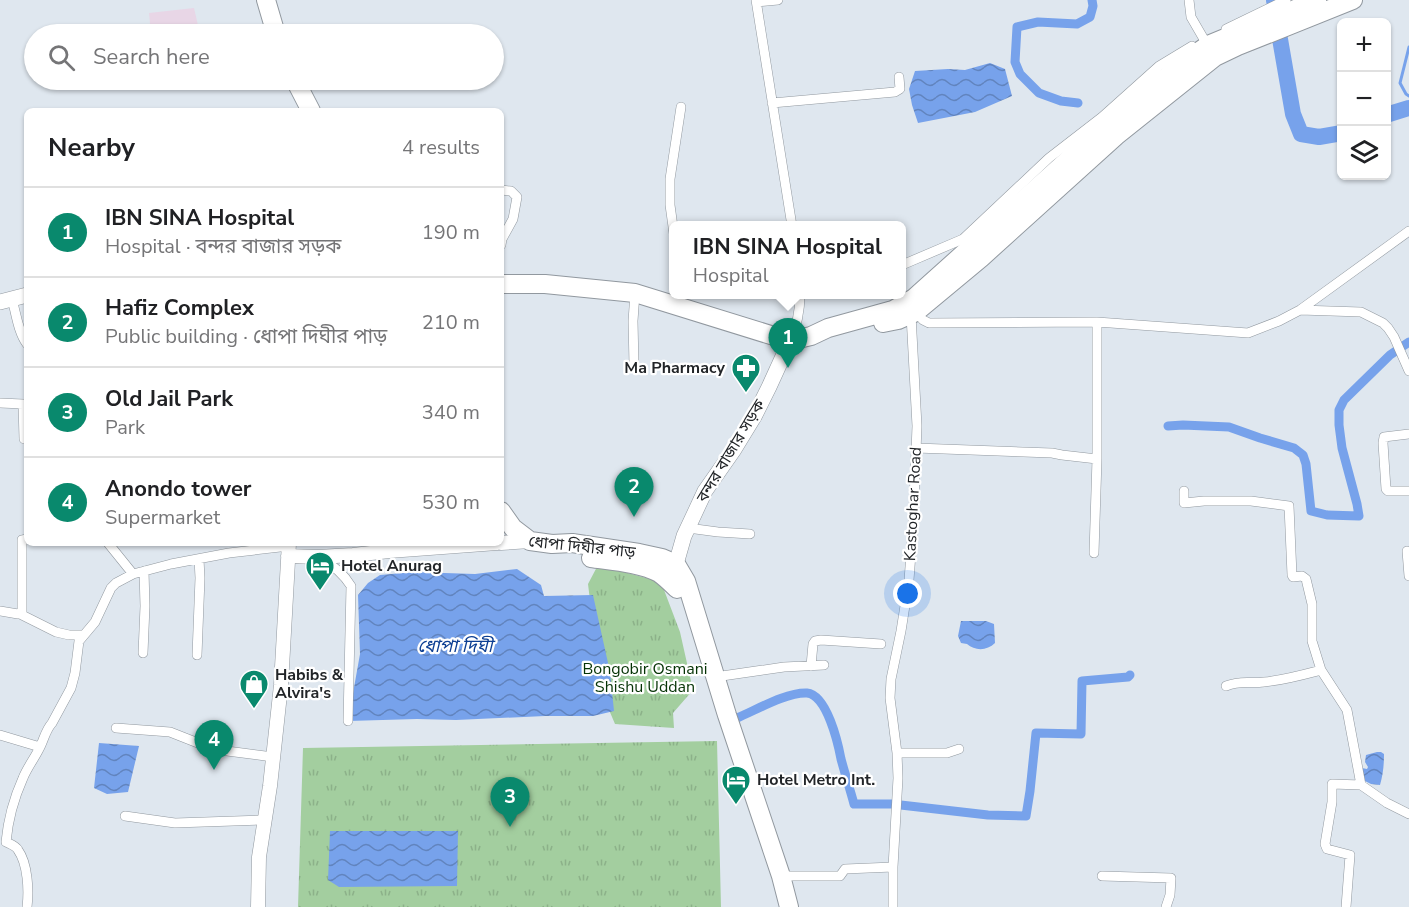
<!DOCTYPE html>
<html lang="en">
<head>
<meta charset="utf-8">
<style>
	:root { --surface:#fff; --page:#f2f2f2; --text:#202124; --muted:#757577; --line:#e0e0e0; --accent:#09896d }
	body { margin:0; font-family:"Nunito Sans","Noto Sans Bengali",sans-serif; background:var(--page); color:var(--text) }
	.controls { position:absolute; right:18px; top:18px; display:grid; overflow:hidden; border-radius:9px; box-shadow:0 2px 4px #0004 }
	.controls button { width:54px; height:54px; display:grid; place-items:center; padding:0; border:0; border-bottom:2px solid var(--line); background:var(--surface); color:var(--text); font:30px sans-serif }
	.you { position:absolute; left:908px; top:594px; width:21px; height:21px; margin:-15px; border:4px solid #fff; border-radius:50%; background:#1a73e8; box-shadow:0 0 0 9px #1a73e833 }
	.badge { display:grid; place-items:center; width:39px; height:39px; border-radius:50%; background:var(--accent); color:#fff; font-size:20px; font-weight:700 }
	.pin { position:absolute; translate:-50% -50px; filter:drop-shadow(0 2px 3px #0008) }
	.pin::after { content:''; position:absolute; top:32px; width:21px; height:18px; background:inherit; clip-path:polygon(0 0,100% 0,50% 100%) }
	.popup { position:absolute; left:669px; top:221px; width:237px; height:78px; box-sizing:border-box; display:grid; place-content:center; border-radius:9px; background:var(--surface); filter:drop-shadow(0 2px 4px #0005); font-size:20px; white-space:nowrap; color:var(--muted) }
	.popup b { font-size:22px; color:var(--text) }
	.popup::after { content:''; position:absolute; left:50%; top:100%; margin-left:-12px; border:12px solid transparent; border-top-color:var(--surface) }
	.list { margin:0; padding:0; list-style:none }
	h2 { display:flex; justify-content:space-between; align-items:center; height:78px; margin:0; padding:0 24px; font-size:26px }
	h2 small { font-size:20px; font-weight:400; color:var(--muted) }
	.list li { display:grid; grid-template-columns:39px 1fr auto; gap:18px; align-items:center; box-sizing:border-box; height:90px; padding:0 24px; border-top:2px solid var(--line) }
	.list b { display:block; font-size:22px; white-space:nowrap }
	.list p { margin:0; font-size:20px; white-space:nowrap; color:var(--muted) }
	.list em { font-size:20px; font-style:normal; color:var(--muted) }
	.icon { flex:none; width:33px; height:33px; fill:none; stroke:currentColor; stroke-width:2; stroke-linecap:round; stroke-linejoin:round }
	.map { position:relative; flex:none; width:1409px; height:907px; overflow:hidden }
	.search { position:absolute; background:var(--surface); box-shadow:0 2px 4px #0004; left:24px; top:24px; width:480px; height:66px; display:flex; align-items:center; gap:15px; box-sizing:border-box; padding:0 21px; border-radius:33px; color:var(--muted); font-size:22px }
	.panel { position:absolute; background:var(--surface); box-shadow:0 2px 4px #0004; left:24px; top:108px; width:480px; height:438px; border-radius:9px }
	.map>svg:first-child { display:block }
	.education { fill:#e8d6e6 }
	.park { fill:url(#park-tufts) }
	.water { fill:url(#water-waves) }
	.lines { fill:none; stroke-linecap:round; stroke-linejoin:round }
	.stream { stroke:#77a2eb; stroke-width:3 }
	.canal { stroke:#77a2eb; stroke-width:9 }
	.river { stroke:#77a2eb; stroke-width:16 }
	.street-casing { stroke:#91989f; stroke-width:10 }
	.secondary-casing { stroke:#91989f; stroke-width:15 }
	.primary-casing { stroke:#91989f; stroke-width:16 }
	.highway-casing { stroke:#91989f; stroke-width:20 }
	.street { stroke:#fff; stroke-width:9 }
	.secondary { stroke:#fff; stroke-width:14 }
	.primary { stroke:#fff; stroke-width:15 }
	.highway { stroke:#fff; stroke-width:18 }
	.labels { text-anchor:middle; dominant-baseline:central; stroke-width:4.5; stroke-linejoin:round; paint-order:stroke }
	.poi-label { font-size:16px; font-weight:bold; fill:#222528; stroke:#fff; text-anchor:start }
	.street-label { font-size:16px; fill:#222528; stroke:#fff }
	.park-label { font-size:16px; fill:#053305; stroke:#fff }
	.water-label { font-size:18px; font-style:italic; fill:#0d3f93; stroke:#fff }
</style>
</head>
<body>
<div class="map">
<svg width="1409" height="907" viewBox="0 0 1409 907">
	<defs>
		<pattern id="park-tufts" width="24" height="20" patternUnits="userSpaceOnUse" patternTransform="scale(1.5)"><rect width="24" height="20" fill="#a3ce9f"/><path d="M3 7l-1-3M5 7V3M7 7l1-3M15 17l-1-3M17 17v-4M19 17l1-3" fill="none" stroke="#8cb189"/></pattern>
		<pattern id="water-waves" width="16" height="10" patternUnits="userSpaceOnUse" patternTransform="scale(1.5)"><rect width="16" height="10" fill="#77a2eb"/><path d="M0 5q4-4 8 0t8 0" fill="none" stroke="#6184be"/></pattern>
	</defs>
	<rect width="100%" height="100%" fill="#dfe7ef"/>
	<!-- education -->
	<path class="education" d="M 194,8 L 200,34 L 151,34 L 149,13 Z"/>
	<!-- park -->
	<path class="park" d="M 598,565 L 661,582 L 680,632 L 693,690 L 673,713 L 674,728 L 615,724 L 601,691 L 588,584 Z
		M 717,741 L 721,907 L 298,907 L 303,748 Z"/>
	<!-- water -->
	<path class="water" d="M 990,63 L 1005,69 L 1012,96 L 975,112 L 918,123 L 912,105 L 909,89 L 915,71 L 948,69 L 965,70 Z
		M 517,569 L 541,585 L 544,596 L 593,595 L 610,672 L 614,711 L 593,716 L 545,716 L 456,720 L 417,719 L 348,721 L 360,654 L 358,595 L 368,583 L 380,575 L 414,572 L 475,574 Z
		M 961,621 L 986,621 L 994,624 L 995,643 C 987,651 975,651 967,644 L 961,643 L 958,636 Z
		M 99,743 L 139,746 L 128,792 L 107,794 L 94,788 Z
		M 1377,752 L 1381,752 L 1384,754 C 1384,765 1383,775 1380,785 L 1371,784 L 1363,780 L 1362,768 L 1367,769 L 1368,767 L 1365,762 L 1366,755 Z
		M 330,831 L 458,831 L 457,886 L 339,887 L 328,880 Z"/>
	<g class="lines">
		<!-- stream -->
		<path class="stream" d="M 1409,47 L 1400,83 L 1406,94 L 1409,96"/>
		<!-- canal -->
		<path class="canal" d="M 1078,103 L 1061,101 L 1039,93 L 1020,74 L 1015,62 L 1017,27 L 1038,22 L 1077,24 L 1090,17 L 1093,6 L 1092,0
			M 1168,426 L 1183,425 L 1229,427 L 1260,438 L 1294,448 L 1303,455 L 1306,464 L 1311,511 L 1327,515 L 1359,516 L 1357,504 L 1342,448 L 1339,425 L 1339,410 L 1344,400 L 1390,355 L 1409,342
			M 737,718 C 756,710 787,692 807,693 C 827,695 838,743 841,759 C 845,774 850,789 854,804 L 892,804 L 988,815 L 1026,816 L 1030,791 L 1036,733 L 1081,734 L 1082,681 L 1128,677 L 1130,675"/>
		<!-- river -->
		<path class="river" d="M 1274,0 L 1274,1
			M 1280,39 L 1293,114 L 1301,134 L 1319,137 L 1342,133
			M 1386,115 L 1409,108"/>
		<!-- street casing -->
		<g class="street-casing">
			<path id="street" d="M 756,0 L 792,226
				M 1189,0 L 1191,17 L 1209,48
				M 757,2 L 778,0
				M 1226,29 L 1286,0
				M 772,103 L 895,92 L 900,89 L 899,77
				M 501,190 L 511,191 L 517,197 L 513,219 L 502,239 L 501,245
				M 674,234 L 670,205 L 670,179 L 681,107
				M 902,265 L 963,239 L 1049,158 L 1102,117 L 1159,66 L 1192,46
				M 12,299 C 16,313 18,332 27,344
				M 1300,310 L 1361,312 L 1383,323 L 1388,328 L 1394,337 L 1409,371
				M 916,312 L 923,320 L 929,323 L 1097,322 L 1248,333 L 1279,321 L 1300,310 L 1409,231
				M 790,341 C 797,326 800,312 800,294
				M 634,365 L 633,321 L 635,293
				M 0,403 L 23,404 L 24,439 L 27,439
				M 1409,434 L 1384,437 L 1383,443 L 1386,489 L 1388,491 L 1409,491
				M 916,448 L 1052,453 L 1062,455 L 1097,459
				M 1184,491 L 1184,503 L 1204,501 L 1251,501 L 1289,506 L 1292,575 L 1293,577 L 1302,576 L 1306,579 L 1312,604 L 1312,641 L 1321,670 L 1347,710 L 1361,785 L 1387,803 L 1409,814
				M 688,528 L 718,532 L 750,534
				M 108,543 L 133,574 L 171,564 L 229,553 L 289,546
				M 1407,551 L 1409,576
				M 1094,553 L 1097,459 L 1097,322
				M 320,558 C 333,565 343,573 351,586 L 348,721
				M 0,611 L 18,614 L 22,612 L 22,540 L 27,539
				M 20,614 L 56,632 L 69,635 L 83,635
				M 143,653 L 145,606 L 144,571
				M 197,655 L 200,578 L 199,559
				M 811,666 L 813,644 L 815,641 L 821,640 L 881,644
				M 715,677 L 784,667 L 824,665
				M 1226,686 C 1241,680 1249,684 1264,682 C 1284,680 1302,675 1321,670
				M 116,728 L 170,732 L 203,745 L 227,751 L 273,757
				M 0,735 L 40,747
				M 897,753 L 947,753 L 959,749
				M 125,816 L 175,823 L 264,820
				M 781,876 L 840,876 L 845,869 L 893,867
				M 1102,876 L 1171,878 L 1170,895 L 1166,907
				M 27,907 C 29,891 28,864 18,850 C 16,846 10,844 6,842 C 8,820 14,798 23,778 C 27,768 34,759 39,749 C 44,740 45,731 52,723 L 71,688 L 75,673 L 79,641 L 95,622 L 111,588 L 116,583 L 133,574
				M 893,907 L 893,867 L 898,778 L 897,753 L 890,698 L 891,679 L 901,631 L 909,580 L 913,527 L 917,426 L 911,315
				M 1346,907 L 1350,855 L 1327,849 L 1325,844 L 1332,802 L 1332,784 L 1361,785"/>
		</g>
		<!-- secondary casing -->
		<g class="secondary-casing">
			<path id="secondary" d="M 501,543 L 530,541
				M 288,556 L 318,557 L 353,555 L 389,551 L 497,543
				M 258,907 L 259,857 L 270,786 L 281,685 L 289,543"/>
		</g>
		<!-- primary casing -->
		<g class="primary-casing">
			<path id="primary" d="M 0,302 L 27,295
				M 668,570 L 676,564 L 684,536 L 705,491 L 733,451 L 755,415 L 769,387 L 790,341"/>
		</g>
		<!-- highway casing -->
		<g class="highway-casing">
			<path id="highway" d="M 266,0 L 276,34
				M 295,80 L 311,111
				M 501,284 L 545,284 L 635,293 L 790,341 L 811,336 L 828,328 L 893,310 L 914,298 L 1100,131 L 1188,59 L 1208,45 L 1317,0
				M 883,323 L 898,320 L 916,312 L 981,258 L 1116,136 L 1215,57 L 1238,46 L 1353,0
				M 501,511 L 513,528 L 530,541 L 552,544 L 572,543 L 639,553 L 662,558 L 676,564
				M 591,558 C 612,561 641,563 659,573 C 666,578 671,583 677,589
				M 676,564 L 686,581 L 727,715 L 781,876 L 789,907"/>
		</g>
		<!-- street -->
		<use href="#street" class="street"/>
		<!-- secondary -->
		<use href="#secondary" class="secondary"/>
		<!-- primary -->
		<use href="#primary" class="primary"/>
		<!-- highway -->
		<use href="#highway" class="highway"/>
	</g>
	<!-- icons -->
	<defs>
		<g id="pharmacy-pin" transform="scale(1.5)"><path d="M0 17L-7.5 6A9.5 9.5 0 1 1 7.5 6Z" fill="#09896d" stroke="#fff"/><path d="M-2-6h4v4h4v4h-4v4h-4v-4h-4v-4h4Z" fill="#fff"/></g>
		<g id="hotel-pin" transform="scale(1.5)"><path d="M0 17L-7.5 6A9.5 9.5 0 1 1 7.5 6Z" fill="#09896d" stroke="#fff"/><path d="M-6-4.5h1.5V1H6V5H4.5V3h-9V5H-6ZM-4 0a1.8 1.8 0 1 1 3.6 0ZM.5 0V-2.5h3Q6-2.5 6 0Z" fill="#fff"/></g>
		<g id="shop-pin" transform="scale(1.5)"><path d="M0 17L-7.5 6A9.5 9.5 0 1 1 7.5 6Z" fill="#09896d" stroke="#fff"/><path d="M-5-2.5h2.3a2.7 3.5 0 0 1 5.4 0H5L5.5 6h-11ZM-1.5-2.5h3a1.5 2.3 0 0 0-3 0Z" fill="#fff"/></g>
	</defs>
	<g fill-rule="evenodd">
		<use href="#pharmacy-pin" x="746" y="368"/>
		<use href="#hotel-pin" x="320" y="566"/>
		<use href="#shop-pin" x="254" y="684"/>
		<use href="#hotel-pin" x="736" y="780"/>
	</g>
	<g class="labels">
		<!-- poi labels -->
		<g class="poi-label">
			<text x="725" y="368" text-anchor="end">Ma Pharmacy</text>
			<text x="341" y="566">Hotel Anurag</text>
			<text x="275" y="675">Habibs &amp;<tspan x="275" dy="18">Alvira's</tspan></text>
			<text x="757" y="780">Hotel Metro Int.</text>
		</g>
		<!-- street labels -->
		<g class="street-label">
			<text transform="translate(731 451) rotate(-59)">বন্দর বাজার সড়ক</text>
			<text transform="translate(913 504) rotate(-87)">Kastoghar Road</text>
			<text transform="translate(582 547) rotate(6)">ধোপা দিঘীর পাড়</text>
		</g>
		<!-- park labels -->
		<g class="park-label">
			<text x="645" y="669">Bongobir Osmani<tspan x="645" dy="18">Shishu Uddan</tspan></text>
		</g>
		<!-- water labels -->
		<g class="water-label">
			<text x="455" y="646">ধোপা দিঘী</text>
		</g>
	</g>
</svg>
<div class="controls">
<button>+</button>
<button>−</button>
<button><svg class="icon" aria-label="layers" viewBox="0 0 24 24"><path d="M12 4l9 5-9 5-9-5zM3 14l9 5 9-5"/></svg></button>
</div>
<div class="you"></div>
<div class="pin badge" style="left:788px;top:368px">1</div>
<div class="popup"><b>IBN SINA Hospital</b>Hospital</div>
<div class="pin badge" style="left:634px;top:517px">2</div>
<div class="pin badge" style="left:510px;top:827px">3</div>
<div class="pin badge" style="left:214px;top:770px">4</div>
<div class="search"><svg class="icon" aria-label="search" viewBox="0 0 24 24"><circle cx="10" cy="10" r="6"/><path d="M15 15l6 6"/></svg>Search here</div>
<section class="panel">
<h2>Nearby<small>4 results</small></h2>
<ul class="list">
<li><span class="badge">1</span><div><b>IBN SINA Hospital</b><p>Hospital · বন্দর বাজার সড়ক</p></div><em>190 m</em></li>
<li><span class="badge">2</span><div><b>Hafiz Complex</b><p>Public building · ধোপা দিঘীর পাড়</p></div><em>210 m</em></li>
<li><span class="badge">3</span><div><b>Old Jail Park</b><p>Park</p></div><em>340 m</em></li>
<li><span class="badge">4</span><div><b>Anondo tower</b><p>Supermarket</p></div><em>530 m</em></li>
</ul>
</section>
</div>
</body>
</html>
